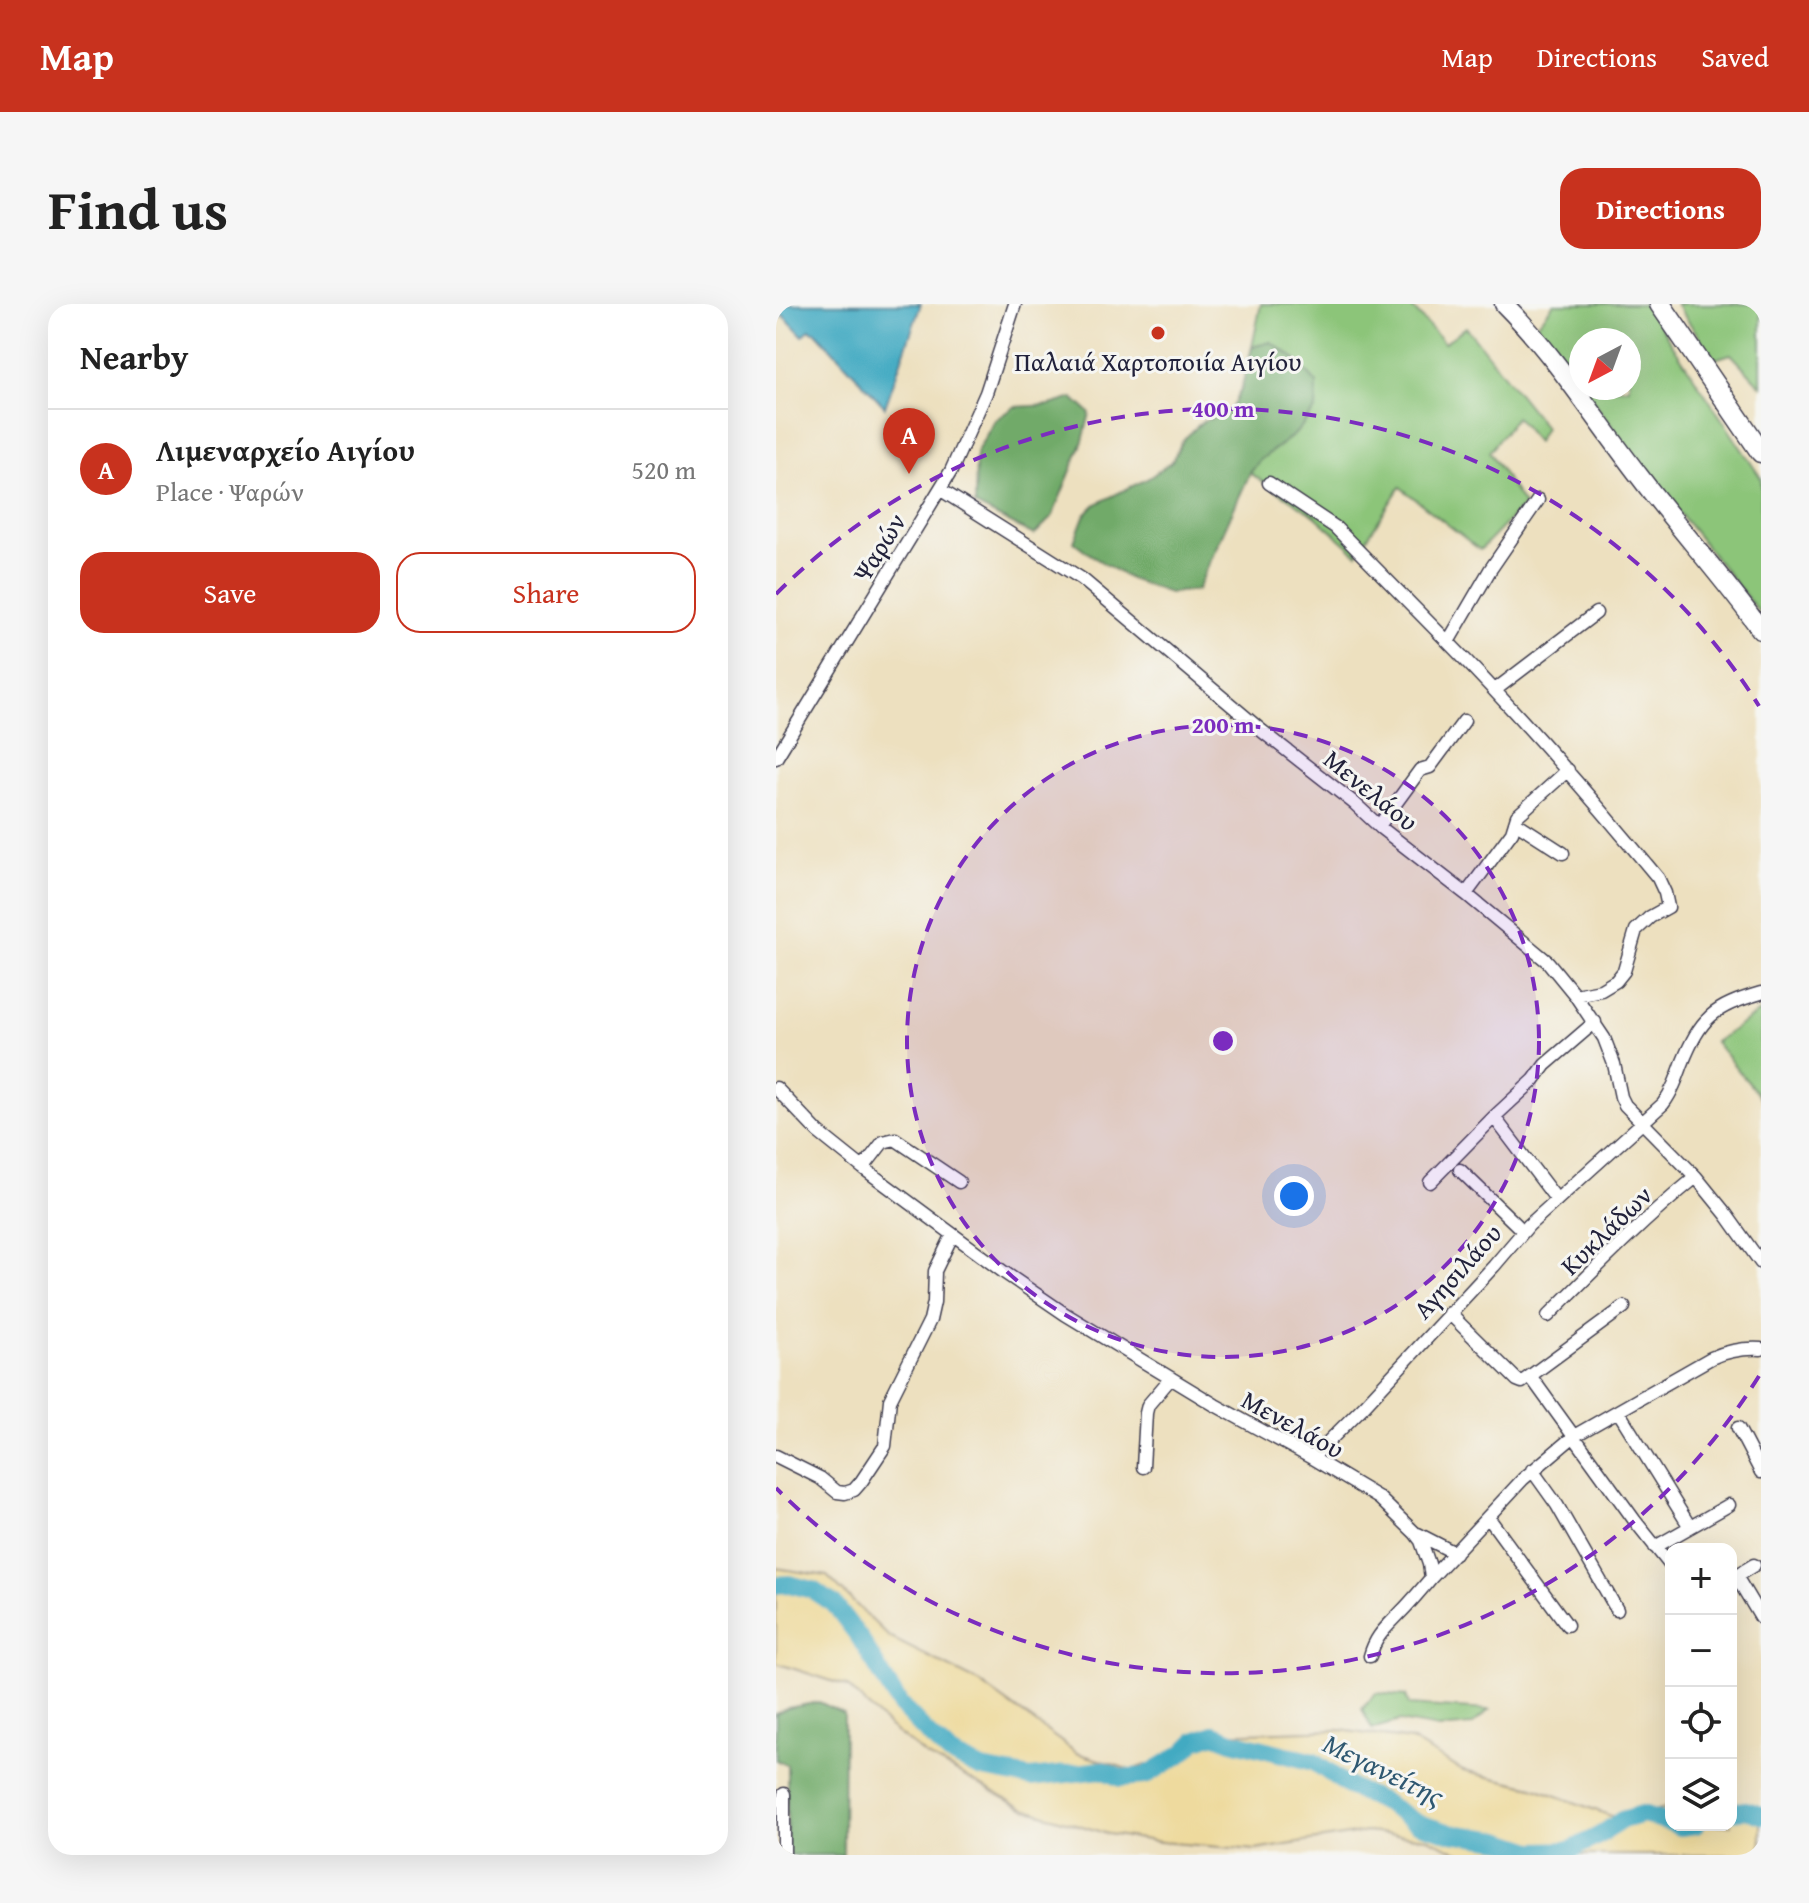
<!DOCTYPE html>
<html lang="en">
<head>
<meta charset="utf-8">
<style>
	:root { --surface:#fff; --page:#f6f6f6; --text:#222; --muted:#767676; --line:#e0e0e0; --accent:#c8321e }
	body { margin:0; font-family:"Gentium Book Plus",serif; background:var(--page); color:var(--text) }
	.controls { position:absolute; right:24px; bottom:24px; display:grid; overflow:hidden; border-radius:16px; box-shadow:0 8px 32px #0002 }
	.controls button { width:72px; height:72px; display:grid; place-items:center; padding:0; border:0; border-bottom:2px solid var(--line); background:var(--surface); color:var(--text); font:40px sans-serif }
	.compass { position:absolute; left:793px; top:24px; width:72px; height:72px; border-radius:50%; background:var(--surface); box-shadow:0 8px 32px #0002; rotate:221deg }
	.you { position:absolute; left:518px; top:892px; width:28px; height:28px; margin:-20px; border:6px solid #fff; border-radius:50%; background:#1a73e8; box-shadow:0 0 0 12px #1a73e833 }
	.badge { display:grid; place-items:center; width:52px; height:52px; border-radius:50%; background:var(--accent); color:#fff; font-size:26px; font-weight:700 }
	.pin { position:absolute; translate:-50% -66px; filter:drop-shadow(0 2px 4px #0008) }
	.pin::after { content:''; position:absolute; top:42px; width:28px; height:24px; background:inherit; clip-path:polygon(0 0,100% 0,50% 100%) }
	.list { margin:0; padding:0; list-style:none }
	h2 { display:flex; justify-content:space-between; align-items:center; height:104px; margin:0; padding:0 32px; font-size:34px }
	h2 small { font-size:26px; font-weight:400; color:var(--muted) }
	.list li { display:grid; grid-template-columns:52px 1fr auto; gap:24px; align-items:center; box-sizing:border-box; height:120px; padding:0 32px; border-top:2px solid var(--line) }
	.list b { display:block; font-size:30px; white-space:nowrap }
	.list p { margin:0; font-size:26px; white-space:nowrap; color:var(--muted) }
	.list em { font-size:26px; font-style:normal; color:var(--muted) }
	.actions { display:flex; gap:16px; padding:24px 32px }
	.actions a { flex:1; padding:18px 0; border:2px solid var(--accent); border-radius:24px; text-align:center; font-size:28px; color:var(--accent) }
	.actions .main { background:var(--accent); color:#fff }
	.icon { flex:none; width:44px; height:44px; fill:none; stroke:currentColor; stroke-width:2; stroke-linecap:round; stroke-linejoin:round }
	.map { position:relative; flex:none; width:985px; height:1551px; overflow:hidden; border-radius:24px }
	header { display:flex; align-items:center; gap:48px; box-sizing:border-box; height:112px; padding:0 40px; background:var(--accent); color:#fff }
	header strong { font-size:38px }
	nav { display:flex; gap:44px; margin-inline-start:auto; font-size:28px }
	.intro { display:flex; align-items:center; justify-content:space-between; box-sizing:border-box; height:192px; padding:0 48px }
	h1 { margin:0; font-size:56px }
	.button { padding:20px 36px; border-radius:24px; background:var(--accent); color:#fff; font-size:28px; font-weight:700 }
	main { display:flex; gap:48px; padding:0 48px }
	aside { flex:1; background:var(--surface); border-radius:24px; box-shadow:0 8px 32px #0002 }
	.map>svg:first-child { display:block }
	.green { fill:#8cc579; stroke:#57745a; stroke-width:2 }
	.forest { fill:#71aa69; stroke:#4a6652; stroke-width:2 }
	.sand { fill:#eeda9e; stroke:#887e6c; stroke-width:2 }
	.water { fill:#42aac2; stroke:#32667e; stroke-width:2 }
	.lines { fill:none; stroke-linecap:round; stroke-linejoin:round }
	.river { stroke:#42aac2; stroke-width:18 }
	.minor-casing { stroke:#403e4f; stroke-width:15 }
	.secondary-casing { stroke:#403e4f; stroke-width:21 }
	.primary-casing { stroke:#403e4f; stroke-width:23 }
	.minor { stroke:#fff; stroke-width:12 }
	.secondary { stroke:#fff; stroke-width:18 }
	.primary { stroke:#fff; stroke-width:20 }
	.ring { fill:none; stroke:#7b2cbf; stroke-width:4; stroke-dasharray:14 10 }
	.poi-dot { fill:#c8321e; stroke:#f6f6f2; stroke-width:3 }
	.labels { text-anchor:middle; dominant-baseline:central; stroke-width:6; stroke-linejoin:round; paint-order:stroke }
	.poi-label { font-size:26px; fill:#22223b; stroke:#f6f6f2 }
	.street-label { font-size:26px; fill:#22223b; stroke:#f6f6f2 }
	.water-label { font-size:28px; font-style:italic; fill:#2f5871; stroke:#f6f6f2 }
	.centre { fill:#7b2cbf; stroke:#f6f6f2; stroke-width:4 }
	.ring-label { font-size:24px; text-anchor:middle; font-weight:bold; fill:#7b2cbf; stroke:#f6f6f2; stroke-width:6; stroke-linejoin:round; paint-order:stroke }
</style>
</head>
<body>
<header>
<strong>Map</strong>
<nav><a>Map</a><a>Directions</a><a>Saved</a></nav>
</header>
<div class="intro"><h1>Find us</h1><a class="button">Directions</a></div>
<main>
<aside>
<h2>Nearby<small></small></h2>
<ul class="list">
<li><span class="badge">A</span><div><b>Λιμεναρχείο Αιγίου</b><p>Place · Ψαρών</p></div><em>520 m</em></li>
</ul>
<div class="actions"><a class="main">Save</a><a>Share</a></div>
</aside>
<div class="map">
<svg width="985" height="1551" viewBox="0 0 985 1551">
	<rect width="100%" height="100%" fill="#f6f6f2"/>
	<filter id="ink" filterUnits="userSpaceOnUse"><feTurbulence type="fractalNoise" baseFrequency=".0125" numOctaves="2"/><feDisplacementMap in="SourceGraphic" scale="16" xChannelSelector="R" yChannelSelector="G"/><feConvolveMatrix kernelMatrix="1 2 1 2 8 2 1 2 1" color-interpolation-filters="sRGB"/></filter>
	<filter id="wash" filterUnits="userSpaceOnUse"><feTurbulence type="fractalNoise" baseFrequency=".006" numOctaves="4" result="noise"/><feDisplacementMap in="SourceGraphic" scale="32" xChannelSelector="R" yChannelSelector="G"/><feGaussianBlur stdDeviation="1.8" result="paint"/><feColorMatrix in="noise" values="0 0 0 0 0 0 0 0 0 0 0 0 0 0 0 0 0 1.4 0 .05"/><feComposite in="paint" operator="in"/></filter>
	<g filter="url(#wash)">
		<rect width="100%" height="100%" fill="#ede0bf"/>
		<!-- green -->
		<path class="green" d="M 485,0 L 633,0 L 668,39 L 690,23 L 769,123 L 761,138 L 740,113 L 713,148 L 748,201 L 704,246 L 624,183 L 581,250 L 539,212 L 474,169 L 484,156 L 519,130 L 495,38 L 476,43 Z
			M 778,0 L 869,0 L 882,19 L 985,174 L 985,311 L 900,205 L 807,84 L 853,84 L 853,36 L 805,36 L 805,81 L 761,21 Z
			M 900,0 L 985,0 L 985,82 L 955,50 L 939,55 Z
			M 985,707 L 985,794 L 939,738 Z
			M 600,1389 L 630,1392 L 633,1401 L 713,1406 L 696,1421 L 663,1424 L 623,1417 L 596,1425 L 586,1405 Z"/>
		<!-- forest -->
		<path class="forest" d="M 495,38 L 517,53 L 541,79 L 540,105 L 519,130 L 484,156 L 474,169 L 421,286 L 393,289 L 354,275 L 319,254 L 298,238 L 308,212 L 320,200 L 373,174 L 396,157 L 407,136 L 427,117 L 452,109 L 465,86 L 476,43 Z
			M 297,94 L 314,109 L 307,137 L 276,213 L 258,231 L 199,201 L 200,149 L 219,116 L 238,103 L 274,101 Z
			M 43,1398 L 68,1410 L 67,1551 L 11,1551 L 11,1461 L 0,1456 L 0,1410 L 12,1404 Z"/>
		<!-- sand -->
		<path class="sand" d="M 0,1264 L 51,1272 L 113,1333 L 203,1378 L 301,1449 L 355,1466 L 407,1449 L 438,1430 L 564,1426 L 635,1436 L 687,1467 L 757,1483 L 846,1516 L 895,1502 L 895,1521 L 955,1521 L 955,1515 L 985,1509 L 985,1551 L 688,1551 L 652,1534 L 590,1528 L 480,1546 L 385,1538 L 332,1530 L 247,1504 L 151,1452 L 111,1421 L 71,1382 L 0,1359 Z"/>
		<!-- water -->
		<path class="water" d="M 0,0 L 145,0 L 109,103 L 39,27 L 37,28 L 34,25 L 27,32 L 7,11 L 0,16 Z"/>
		<g class="lines">
			<!-- river -->
			<path class="river" d="M 0,1281 L 13,1280 L 37,1286 L 58,1300 L 83,1333 L 124,1401 L 151,1429 L 174,1450 L 206,1465 L 255,1474 L 326,1466 L 344,1474 L 369,1472 L 407,1449 L 419,1437 L 438,1430 L 456,1437 L 538,1458 L 572,1482 L 609,1499 L 641,1519 L 675,1529 L 724,1536 L 757,1547 L 795,1546 L 824,1531 L 846,1516 L 867,1510 L 895,1519
				M 955,1508 L 970,1506 L 985,1511
				M 899,1521 L 904,1523 L 920,1521"/>
		</g>
	</g>
	<g filter="url(#ink)">
		<g class="lines">
			<!-- minor casing -->
			<g class="minor-casing">
				<path id="minor" d="M 493,179 L 559,223 L 672,338
					M 165,186 L 306,275 L 486,427 L 578,499 L 605,524 L 690,590 L 772,658 L 799,691 L 828,734 L 838,760 L 845,793 L 849,801 L 920,873 L 950,910 L 985,959
					M 762,196 L 714,266 L 672,338 C 746,413 815,493 882,574 L 889,589 L 892,603 L 874,613 L 860,626 L 848,667 L 840,677 L 825,686 L 799,691
					M 719,386 L 820,309
					M 0,454 L 175,167 L 210,89 L 239,0
					M 739,518 L 787,549
					M 603,522 L 644,466 L 654,463 L 688,417
					M 690,590 L 736,528 L 741,512 L 792,466
					M 0,784 L 42,828 L 87,864 L 229,969 L 289,1010 L 439,1101 L 536,1154 L 603,1194 L 639,1229 L 645,1237 L 653,1260 L 655,1274 L 747,1175 L 798,1132 L 935,1054 C 951,1047 967,1044 985,1045
					M 87,864 L 107,838 L 119,835 L 183,878
					M 684,866 L 747,927
					M 654,878 L 718,813
					M 781,896 L 718,813 L 758,776 L 769,761 L 819,718
					M 673,1009 L 741,1076 L 746,1078 L 848,1003
					M 772,1012 C 820,964 867,916 920,873
					M 755,1073 L 859,1217 L 895,1262
					M 842,1107 L 914,1223
					M 962,1124 L 985,1168
					M 0,1152 L 44,1174 L 61,1188 L 69,1189 L 78,1186 L 85,1178 L 109,1142 L 114,1096 L 154,1016 L 158,998 L 159,967 L 176,932
					M 536,1154 L 587,1103 L 718,962 L 753,921 L 887,800 C 896,788 901,774 906,760 C 925,713 937,703 985,689
					M 367,1163 L 370,1109 L 372,1101 L 395,1074
					M 756,1166 L 781,1201 L 841,1306
					M 712,1213 L 791,1321
					M 642,1230 L 679,1249
					M 879,1243 L 953,1201
					M 960,1272 L 985,1314
					M 955,1275 L 978,1261
					M 594,1352 C 600,1331 610,1324 624,1309 C 635,1298 645,1286 655,1274
					M 8,1490 L 8,1551"/>
			</g>
			<!-- secondary casing -->
			<g class="secondary-casing">
				<path id="secondary" d="M 728,0 C 780,52 819,115 864,173 C 903,225 947,273 985,326"/>
			</g>
			<!-- primary casing -->
			<g class="primary-casing">
				<path id="primary" d="M 884,0 L 985,148"/>
			</g>
			<!-- minor -->
			<use href="#minor" class="minor"/>
			<!-- secondary -->
			<use href="#secondary" class="secondary"/>
			<!-- primary -->
			<use href="#primary" class="primary"/>
		</g>
	</g>
	<!-- distance rings -->
	<circle cx="447" cy="737" r="316" fill="#7b2cbf" fill-opacity=".12"/>
	<g class="ring">
		<circle cx="447" cy="737" r="316"/>
		<path d="M983 1072A632 632 0 0 1 0 1184M0 290A632 632 0 0 1 983 402"/>
	</g>
	<!-- markers -->
	<circle class="poi-dot" cx="382" cy="29" r="8"/>
	<g class="labels">
		<!-- poi labels -->
		<g class="poi-label">
			<text x="382" y="57">Παλαιά Χαρτοποιία Αιγίου</text>
		</g>
		<!-- street labels -->
		<g class="street-label">
			<text transform="translate(103 243) rotate(-58)">Ψαρών</text>
			<text transform="translate(595 486) rotate(39)">Μενελάου</text>
			<text transform="translate(830 926) rotate(-44)">Κυκλάδων</text>
			<text transform="translate(681 967) rotate(-48)">Αγησιλάου</text>
			<text transform="translate(517 1120) rotate(29)">Μενελάου</text>
		</g>
		<!-- water labels -->
		<g class="water-label">
			<text transform="translate(608 1465) rotate(26)">Μεγανείτης</text>
		</g>
	</g>
	<circle cx="447" cy="737" r="12" class="centre"/>
	<g class="ring-label">
		<text x="447" y="113">400 m</text>
		<text x="447" y="429">200 m</text>
	</g>
</svg>
<div class="controls">
<button>+</button>
<button>−</button>
<button><svg class="icon" aria-label="locate" viewBox="0 0 24 24"><circle cx="12" cy="12" r="6"/><path d="M12 2v4M12 18v4M2 12h4M18 12h4"/></svg></button>
<button><svg class="icon" aria-label="layers" viewBox="0 0 24 24"><path d="M12 4l9 5-9 5-9-5zM3 14l9 5 9-5"/></svg></button>
</div>
<svg class="compass" viewBox="-18 -18 36 36"><path d="M0-13l5 13h-10z" fill="#e53935"/><path d="M0 13l5-13h-10z" fill="#767676"/></svg>
<div class="you"></div>
<div class="pin badge" style="left:133px;top:170px">A</div>
</div>
</main>
</body>
</html>
